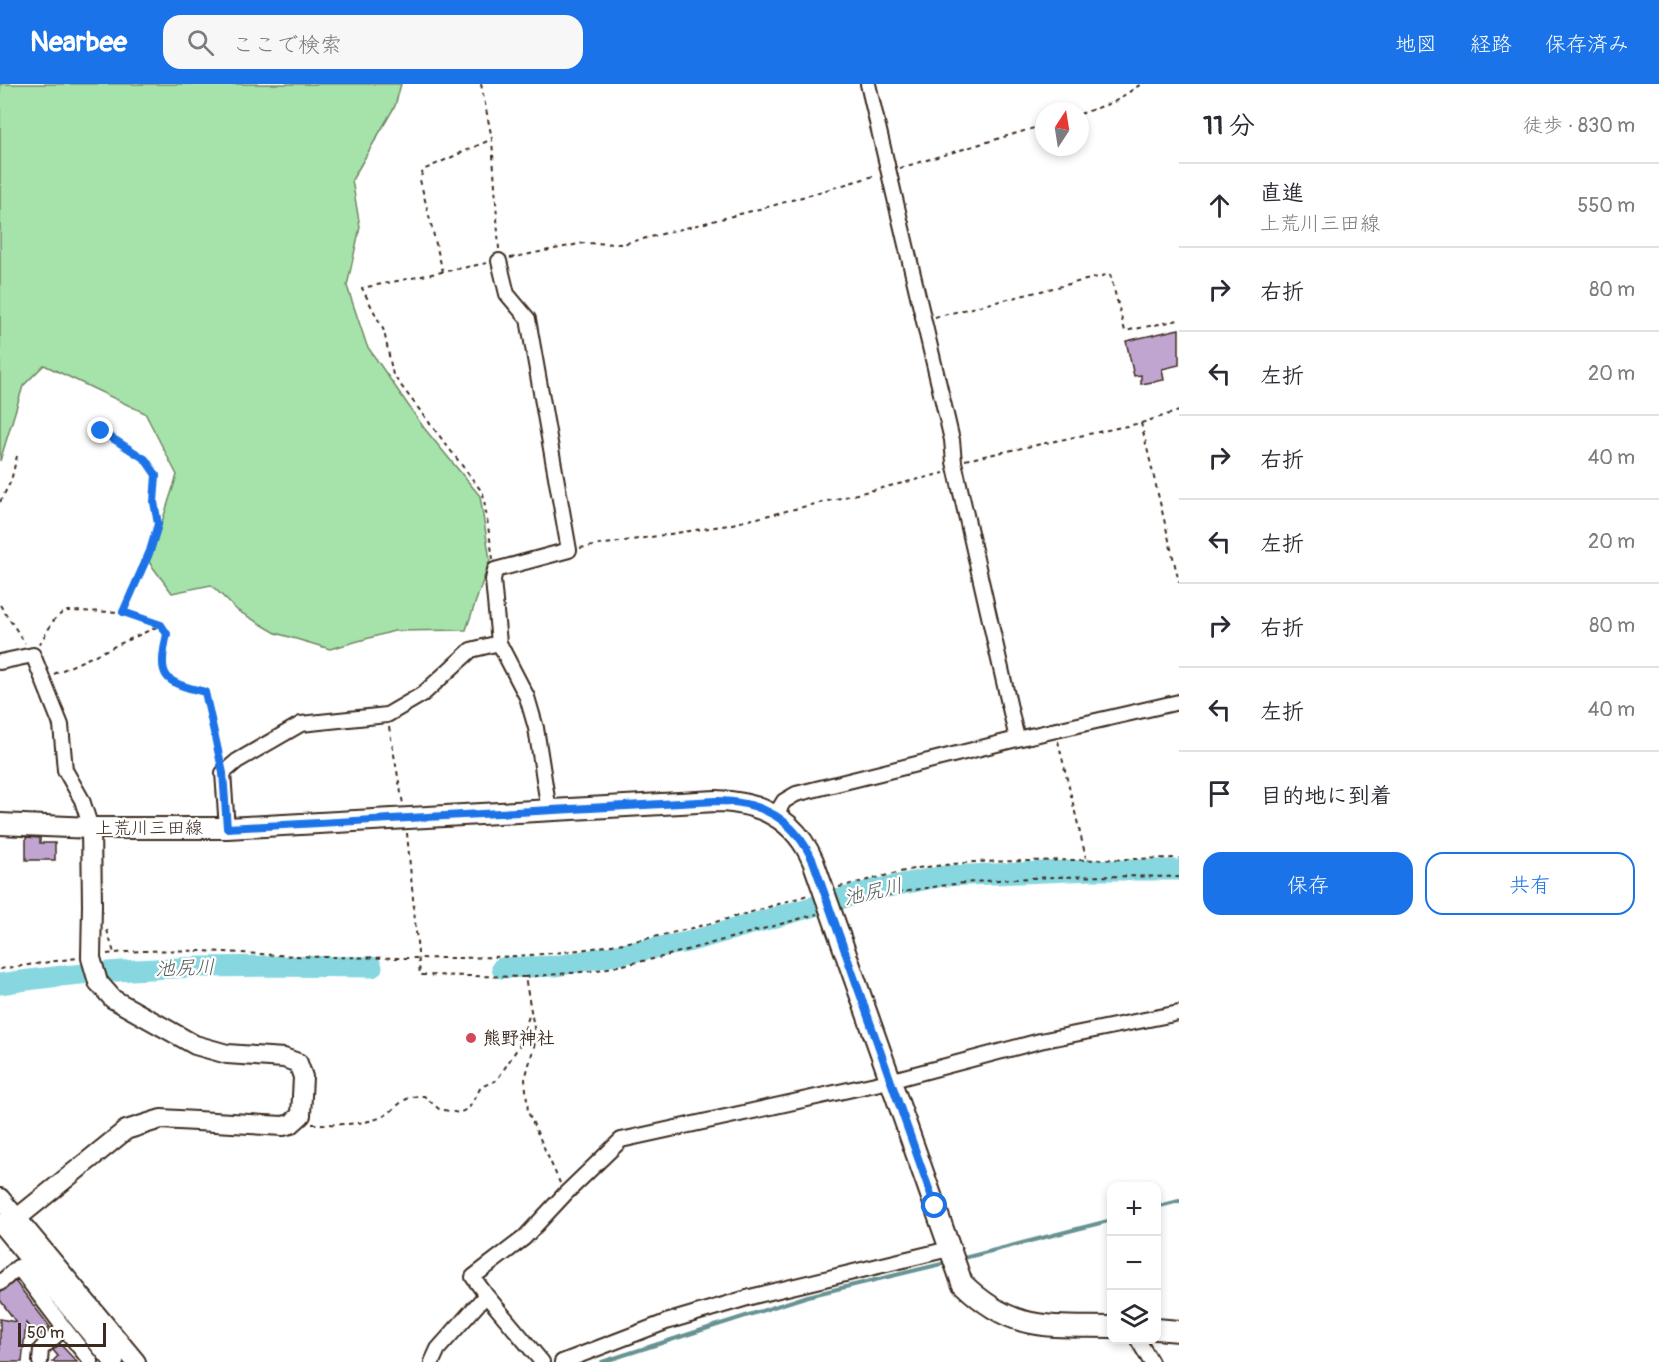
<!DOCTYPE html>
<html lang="ja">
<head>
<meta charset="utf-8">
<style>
	:root { --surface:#fff; --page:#f7f7f7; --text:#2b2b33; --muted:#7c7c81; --line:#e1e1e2; --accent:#1a73e8 }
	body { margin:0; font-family:Pangolin,"Klee One",sans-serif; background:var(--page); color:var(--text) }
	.controls { position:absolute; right:18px; bottom:18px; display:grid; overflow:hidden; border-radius:12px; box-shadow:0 3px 9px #0003 }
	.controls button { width:54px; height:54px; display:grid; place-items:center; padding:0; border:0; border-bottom:2px solid var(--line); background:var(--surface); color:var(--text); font:30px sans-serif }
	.compass { position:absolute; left:1035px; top:18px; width:54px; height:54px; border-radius:50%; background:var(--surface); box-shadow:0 3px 9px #0003; rotate:12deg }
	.scale { position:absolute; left:18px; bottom:15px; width:88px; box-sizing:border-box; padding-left:6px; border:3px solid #3b2a1e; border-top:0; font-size:16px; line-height:21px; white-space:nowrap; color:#3b2a1e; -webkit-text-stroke:4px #fff; paint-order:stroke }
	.stop { position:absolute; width:18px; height:18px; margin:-14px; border:4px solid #1a73e8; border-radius:50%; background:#fff }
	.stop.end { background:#1a73e8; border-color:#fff; box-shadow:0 2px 6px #0008 }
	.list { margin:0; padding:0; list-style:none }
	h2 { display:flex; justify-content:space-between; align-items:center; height:78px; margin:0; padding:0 24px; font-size:26px }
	h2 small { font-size:20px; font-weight:400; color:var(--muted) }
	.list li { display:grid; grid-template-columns:39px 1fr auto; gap:18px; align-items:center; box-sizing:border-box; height:84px; padding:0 24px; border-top:2px solid var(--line) }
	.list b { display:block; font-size:22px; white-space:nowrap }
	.list p { margin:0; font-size:20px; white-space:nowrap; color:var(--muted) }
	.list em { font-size:20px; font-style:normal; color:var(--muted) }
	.actions { display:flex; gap:12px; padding:18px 24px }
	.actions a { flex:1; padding:14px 0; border:2px solid var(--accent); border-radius:18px; text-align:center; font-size:21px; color:var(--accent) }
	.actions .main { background:var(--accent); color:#fff }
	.icon { flex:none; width:33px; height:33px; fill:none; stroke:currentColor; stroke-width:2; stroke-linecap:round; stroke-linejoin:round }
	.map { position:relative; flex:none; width:1179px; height:1278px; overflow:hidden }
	header { display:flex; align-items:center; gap:36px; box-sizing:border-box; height:84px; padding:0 30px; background:var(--accent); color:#fff }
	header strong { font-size:28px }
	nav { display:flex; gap:33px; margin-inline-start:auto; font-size:21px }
	.search { width:420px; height:54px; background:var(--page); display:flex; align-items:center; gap:15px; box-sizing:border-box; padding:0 21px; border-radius:18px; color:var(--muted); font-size:22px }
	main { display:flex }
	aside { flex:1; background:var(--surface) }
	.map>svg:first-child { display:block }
	.green { fill:#a5e3ab; stroke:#708664; stroke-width:1.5 }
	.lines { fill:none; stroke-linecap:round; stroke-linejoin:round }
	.stream { stroke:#689292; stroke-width:4 }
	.river { stroke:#86d7df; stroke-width:21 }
	.building { fill:#c1a5d1; stroke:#3b2a1e; stroke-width:1.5 }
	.minor-casing { stroke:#3b2a1e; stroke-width:18 }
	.tertiary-casing { stroke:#3b2a1e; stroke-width:22 }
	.secondary-casing { stroke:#3b2a1e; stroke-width:24 }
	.path { stroke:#3b2a1e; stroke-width:2; stroke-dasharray:4.5 4.5; stroke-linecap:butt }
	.minor { stroke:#fff; stroke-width:14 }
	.tertiary { stroke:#fff; stroke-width:18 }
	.secondary { stroke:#fff; stroke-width:20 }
	.tertiary-bridge-casing { stroke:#3b2a1e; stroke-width:22; stroke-linecap:butt }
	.tertiary-bridge { stroke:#fff; stroke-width:18 }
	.route { stroke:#1a73e8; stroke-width:8 }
	.poi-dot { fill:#d1495b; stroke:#fff; stroke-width:2 }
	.labels { text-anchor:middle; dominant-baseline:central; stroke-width:4.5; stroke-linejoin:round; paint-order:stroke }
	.street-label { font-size:18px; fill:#3b2a1e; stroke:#fff }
	.poi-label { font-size:18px; font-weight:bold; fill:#3b2a1e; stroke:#fff; text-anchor:start }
	.water-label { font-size:20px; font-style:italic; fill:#525e58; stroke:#fff }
</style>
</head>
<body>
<header>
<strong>Nearbee</strong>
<div class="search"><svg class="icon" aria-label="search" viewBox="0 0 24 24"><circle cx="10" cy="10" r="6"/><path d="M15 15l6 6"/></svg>ここで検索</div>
<nav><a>地図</a><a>経路</a><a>保存済み</a></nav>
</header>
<main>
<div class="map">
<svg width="1179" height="1278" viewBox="0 0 1179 1278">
	<rect width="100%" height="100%" fill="#fff"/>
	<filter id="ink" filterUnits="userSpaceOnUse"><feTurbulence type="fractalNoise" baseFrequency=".0167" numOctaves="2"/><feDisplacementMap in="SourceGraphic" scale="12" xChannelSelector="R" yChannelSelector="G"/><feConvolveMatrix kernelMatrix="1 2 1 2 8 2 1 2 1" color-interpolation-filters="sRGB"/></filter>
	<g filter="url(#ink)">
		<!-- green -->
		<path class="green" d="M 0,0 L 401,0 L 395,22 L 352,96 L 360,143 L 347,202 L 367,262 L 424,344 L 480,412 L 490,476 L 466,546 L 394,547 L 330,565 L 276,549 L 238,527 L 211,501 L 172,509 L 149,478 L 177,391 L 145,329 L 44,281 L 23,302 L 0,377 Z"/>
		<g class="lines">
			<!-- stream -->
			<path class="stream" d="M 1156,1123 L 1179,1117
				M 960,1175 L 1112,1136
				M 602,1278 L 808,1212 L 950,1178"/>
			<!-- river -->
			<path class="river" d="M 502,884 L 556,882 L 688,858 L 872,806 L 944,792 L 1093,786 L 1179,786
				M 0,900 C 123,881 248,881 372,883"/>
		</g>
		<!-- building -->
		<path class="building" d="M 1179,245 L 1179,281 L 1162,285 L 1164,296 L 1141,300 L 1141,291 L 1134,292 L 1126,257 Z
			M 26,753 L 40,754 L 40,759 L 55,759 L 55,776 L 26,776 Z
			M 15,1197 L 50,1243 L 37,1253 L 26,1239 L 22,1278 L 0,1278 L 0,1235 L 16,1238 L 0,1216 L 0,1208 Z
			M 60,1260 L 77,1278 L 52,1278 L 58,1272 L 53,1266 Z"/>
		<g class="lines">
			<!-- minor casing -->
			<g class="minor-casing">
				<path id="minor" d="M 868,0 L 952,356 L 954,378 L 1017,655
					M 499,177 L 507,210 L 528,235 L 569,466 L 495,486 L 493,496 L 499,559 L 527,613 L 536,644 L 549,727
					M 0,578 L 33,571 L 61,641 L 65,686 L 82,716 L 91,744
					M 776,730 L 784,717 L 796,710 L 1017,655 L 1179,618
					M 227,744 L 223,689 L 237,677 L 301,640 L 387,631 L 423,610 L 471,566 L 499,559
					M 0,1199 L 18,1183 L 64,1244 L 41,1265 L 40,1278
					M 486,1211 L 542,1278
					M 64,1244 L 91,1278
					M 1138,1256 L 1151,1278
					M 432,1278 L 438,1265 L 486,1211 L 473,1193 L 524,1154 L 565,1110 L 621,1056 L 889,997 L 1040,957 L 1179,929
					M 562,1278 L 666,1238 L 754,1212 L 949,1165"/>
			</g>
			<!-- tertiary casing -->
			<g class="tertiary-casing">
				<path id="tertiary" d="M 91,744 L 92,821
					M 0,1114 L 136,1278
					M 0,1139 L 114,1278
					M 5,1144 L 126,1046 L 161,1035 L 283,1042 L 291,1040 L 301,1031 L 303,993 L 298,979 L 284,974 L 227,970 L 195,961 L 113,915 L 98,898"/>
			</g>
			<!-- secondary casing -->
			<g class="secondary-casing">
				<path id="secondary" d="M 0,740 L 91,744 L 227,744 L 716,717 C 761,718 795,735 813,777 L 962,1199 C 1012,1248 1046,1242 1112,1243
					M 1156,1245 L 1179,1247"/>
			</g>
			<!-- path -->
			<path class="path" d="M 481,0 L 492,55 L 499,165
				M 1080,30 L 1114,18 L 1141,0
				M 900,84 L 1044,41
				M 510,174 L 584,159 L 623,160 L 775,121 L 877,91
				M 487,179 L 362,204 L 384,247 L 393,291 L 483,409 L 493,475
				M 443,188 L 420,96 L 423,86 L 492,55
				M 935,233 L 1110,190 L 1125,247 L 1179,236
				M 1141,339 L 1179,498
				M 965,376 L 1141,339 L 1179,327
				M 0,418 L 11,397 L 17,372
				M 580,464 L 728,441 L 944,389
				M 0,521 L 25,559
				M 124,528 L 161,541
				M 39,561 L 54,536 L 64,527 L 124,528 L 150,467 L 158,440 L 154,418 L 156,391 L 145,375 L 101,347
				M 54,590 L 161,541 L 167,550 L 163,569 L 164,590 L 174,600 L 205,608 L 220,674
				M 389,643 L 403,720
				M 1058,657 L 1086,774
				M 407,749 L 420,891 L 525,893 L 536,955 L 525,995 L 528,1028 L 560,1099
				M 839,803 L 917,784 L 973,778 L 1179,774
				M 845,822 C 948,791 1072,791 1179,793
				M 107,846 L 114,869
				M 107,870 C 180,861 256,872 329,873 C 411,874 497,877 579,866 C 656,856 734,834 808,811
				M 0,885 L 77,874
				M 525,893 L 593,887 L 658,874 L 817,830
				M 312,1040 C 333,1040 359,1042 379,1034 C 398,1027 399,1011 424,1012 L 439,1025 L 459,1029 L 469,1024 L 481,1003 L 497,996 L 519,962 L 530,929"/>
			<!-- minor -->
			<use href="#minor" class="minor"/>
			<!-- tertiary -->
			<use href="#tertiary" class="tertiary"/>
			<!-- secondary -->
			<use href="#secondary" class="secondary"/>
			<!-- tertiary-bridge casing -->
			<g class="tertiary-bridge-casing">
				<path id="tertiary-bridge" d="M 92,821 L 91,874 L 98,898"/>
			</g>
			<!-- tertiary-bridge -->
			<use href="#tertiary-bridge" class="tertiary-bridge"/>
		</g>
	</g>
	<g class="lines" filter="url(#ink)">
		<!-- route -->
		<path class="route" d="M 101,347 L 145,375 L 156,391 L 154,418 L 158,440 L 150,467 L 123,528 L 161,541 L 167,550 C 157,595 164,598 205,608 L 223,689 L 227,744 L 716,717 C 762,717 794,735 813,777 L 935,1122"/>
	</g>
	<!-- markers -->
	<circle class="poi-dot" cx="471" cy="954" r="6"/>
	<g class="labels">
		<!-- street labels -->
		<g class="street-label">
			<text x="149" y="744">上荒川三田線</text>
		</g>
		<!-- poi labels -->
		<g class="poi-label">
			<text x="483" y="954">熊野神社</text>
		</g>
		<!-- water labels -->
		<g class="water-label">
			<text transform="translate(873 808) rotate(-13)">池尻川</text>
			<text transform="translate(185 884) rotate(-2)">池尻川</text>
		</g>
	</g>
</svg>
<div class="controls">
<button>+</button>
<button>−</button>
<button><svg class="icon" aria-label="layers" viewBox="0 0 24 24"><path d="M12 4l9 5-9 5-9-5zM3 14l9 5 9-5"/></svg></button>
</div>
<svg class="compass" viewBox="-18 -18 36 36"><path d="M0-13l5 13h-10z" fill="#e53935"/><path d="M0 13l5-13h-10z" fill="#7c7c81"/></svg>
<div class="scale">50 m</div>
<div class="stop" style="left:935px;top:1122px"></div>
<div class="stop end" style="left:101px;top:347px"></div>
</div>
<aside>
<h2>11 分<small>徒歩 · 830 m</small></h2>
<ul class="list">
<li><svg class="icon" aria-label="ahead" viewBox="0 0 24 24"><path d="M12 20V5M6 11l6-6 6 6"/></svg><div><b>直進</b><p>上荒川三田線</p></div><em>550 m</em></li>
<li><svg class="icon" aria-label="right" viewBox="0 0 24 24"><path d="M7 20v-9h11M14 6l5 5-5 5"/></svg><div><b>右折</b></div><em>80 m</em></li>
<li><svg class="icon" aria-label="left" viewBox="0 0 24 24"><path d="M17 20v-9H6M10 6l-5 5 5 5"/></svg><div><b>左折</b></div><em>20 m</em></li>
<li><svg class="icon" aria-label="right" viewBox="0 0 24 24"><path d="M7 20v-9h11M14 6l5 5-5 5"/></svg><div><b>右折</b></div><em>40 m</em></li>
<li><svg class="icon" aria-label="left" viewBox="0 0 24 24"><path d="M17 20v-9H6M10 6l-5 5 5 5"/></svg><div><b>左折</b></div><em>20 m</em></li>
<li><svg class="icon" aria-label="right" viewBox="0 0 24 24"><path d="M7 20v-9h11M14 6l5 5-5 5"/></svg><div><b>右折</b></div><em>80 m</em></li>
<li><svg class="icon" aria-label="left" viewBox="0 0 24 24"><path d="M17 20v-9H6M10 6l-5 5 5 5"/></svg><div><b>左折</b></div><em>40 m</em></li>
<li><svg class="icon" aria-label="arrive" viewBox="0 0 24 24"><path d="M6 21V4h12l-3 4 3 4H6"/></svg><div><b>目的地に到着</b></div></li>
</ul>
<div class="actions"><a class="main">保存</a><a>共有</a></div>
</aside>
</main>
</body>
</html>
